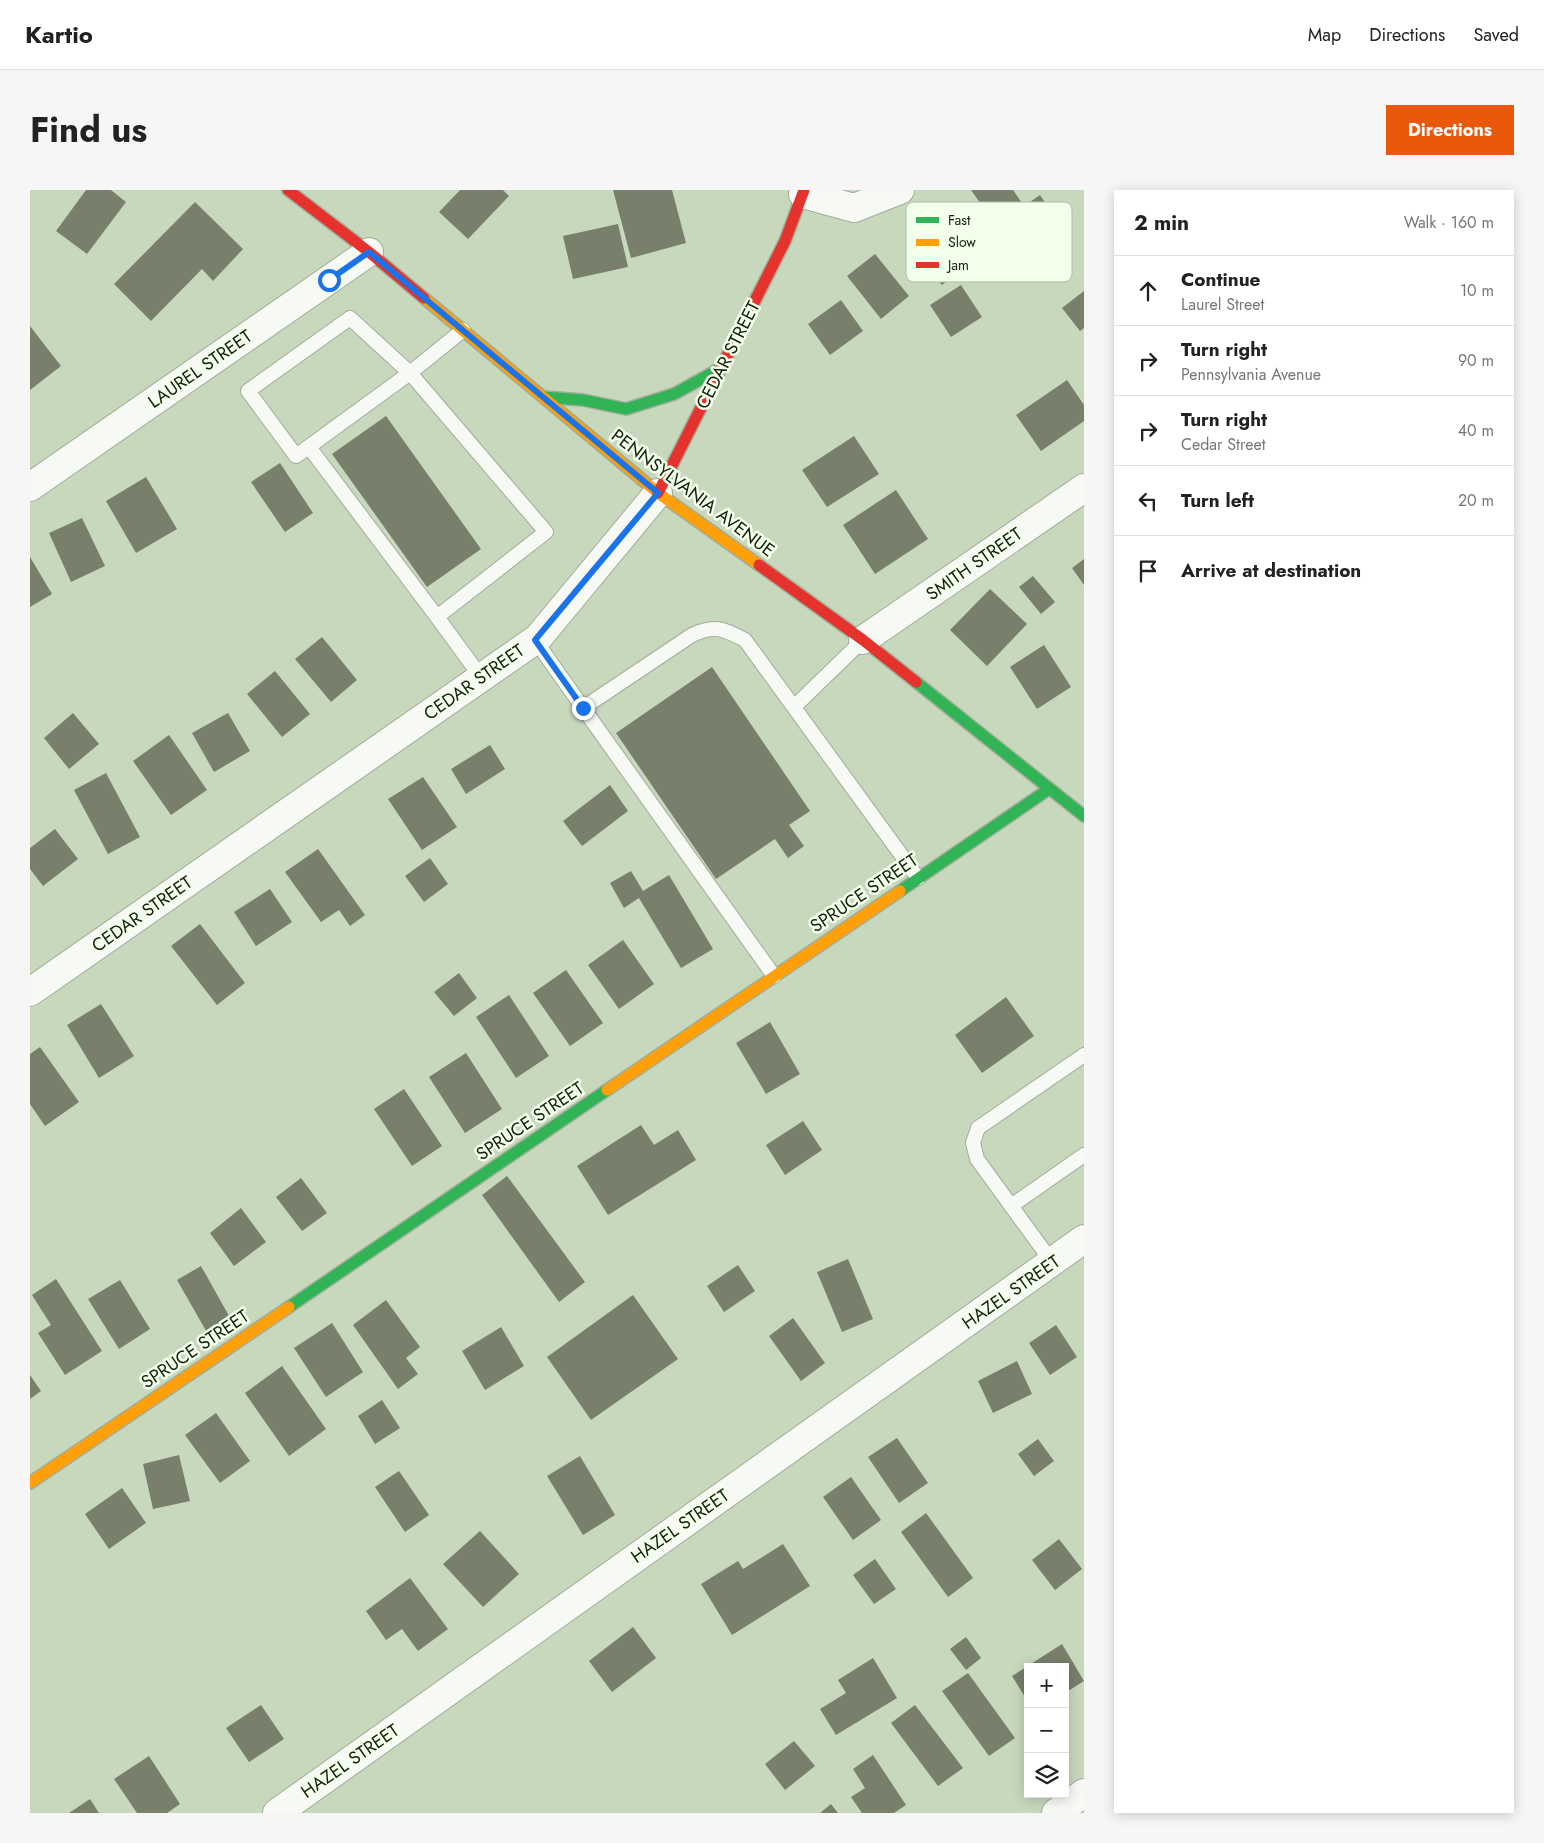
<!DOCTYPE html>
<html lang="en">
<head>
<meta charset="utf-8">
<style>
	:root { --surface:#fff; --page:#f6f6f6; --text:#222; --muted:#767676; --line:#e0e0e0; --accent:#ea580c }
	body { margin:0; font-family:Jost,sans-serif; background:var(--page); color:var(--text) }
	.controls { position:absolute; right:15px; bottom:15px; display:grid; overflow:hidden; border-radius:0px; box-shadow:0 2px 12px #0003 }
	.controls button { width:45px; height:45px; display:grid; place-items:center; padding:0; border:0; border-bottom:1px solid var(--line); background:var(--surface); color:var(--text); font:25px sans-serif }
	.stop { position:absolute; width:15px; height:15px; margin:-11px; border:4px solid #1a73e8; border-radius:50%; background:#fff }
	.stop.end { background:#1a73e8; border-color:#fff; box-shadow:0 1px 5px #0008 }
	.list { margin:0; padding:0; list-style:none }
	h2 { display:flex; justify-content:space-between; align-items:center; height:65px; margin:0; padding:0 20px; font-size:21px }
	h2 small { font-size:16px; font-weight:400; color:var(--muted) }
	.list li { display:grid; grid-template-columns:32px 1fr auto; gap:15px; align-items:center; box-sizing:border-box; height:70px; padding:0 20px; border-top:1px solid var(--line) }
	.list b { display:block; font-size:19px; white-space:nowrap }
	.list p { margin:0; font-size:16px; white-space:nowrap; color:var(--muted) }
	.list em { font-size:16px; font-style:normal; color:var(--muted) }
	.icon { flex:none; width:28px; height:28px; fill:none; stroke:currentColor; stroke-width:2; stroke-linecap:round; stroke-linejoin:round }
	.map { position:relative; flex:none; width:1054px; height:1623px; overflow:hidden; border-radius:0px }
	header { display:flex; align-items:center; gap:30px; box-sizing:border-box; height:70px; padding:0 25px; background:var(--surface); border-bottom:1px solid var(--line) }
	header strong { font-size:24px }
	nav { display:flex; gap:28px; margin-inline-start:auto; font-size:18px }
	.intro { display:flex; align-items:center; justify-content:space-between; box-sizing:border-box; height:120px; padding:0 30px }
	h1 { margin:0; font-size:35px }
	.button { padding:12px 22px; border-radius:0px; background:var(--accent); color:#fff; font-size:18px; font-weight:700 }
	main { display:flex; gap:30px; padding:0 30px }
	aside { flex:1; background:var(--surface); border-radius:0px; box-shadow:0 2px 12px #0003 }
	.map>svg:first-child { display:block }
	.building { fill:#787f6b }
	.lines { fill:none; stroke-linecap:round; stroke-linejoin:round }
	.lane-casing { stroke:#a0ad98; stroke-width:16 }
	.street-casing { stroke:#a0ad98; stroke-width:30 }
	.fast-casing { stroke:#a0ad98; stroke-width:14 }
	.slow-casing { stroke:#a0ad98; stroke-width:14 }
	.jam-casing { stroke:#a0ad98; stroke-width:14 }
	.lane { stroke:#f7f9f5; stroke-width:14 }
	.street { stroke:#f7f9f5; stroke-width:28 }
	.fast { stroke:#30b455; stroke-width:11 }
	.slow { stroke:#ff9f0a; stroke-width:11 }
	.jam { stroke:#e5322d; stroke-width:11 }
	.route { stroke:#1a73e8; stroke-width:6 }
	.labels { text-anchor:middle; dominant-baseline:central; stroke-width:5; stroke-linejoin:round; paint-order:stroke }
	.street-label { font-size:18px; fill:#15200d; stroke:#f2ffea }
	.key { fill:#f2ffea; stroke:#b0bca8; stroke-width:1 }
	.key-label { font-size:14px; fill:#15200d }
</style>
</head>
<body>
<header>
<strong>Kartio</strong>
<nav><a>Map</a><a>Directions</a><a>Saved</a></nav>
</header>
<div class="intro"><h1>Find us</h1><a class="button">Directions</a></div>
<main>
<div class="map">
<svg width="1054" height="1623" viewBox="0 0 1054 1623">
	<rect width="100%" height="100%" fill="#c8d8bd"/>
	<!-- building -->
	<path class="building" d="M 56,0 L 81,0 L 96,12 L 57,64 L 26,41 Z
		M 430,0 L 473,0 L 479,6 L 438,49 L 409,22 Z
		M 583,0 L 642,0 L 656,53 L 601,68 Z
		M 941,0 L 983,0 L 994,16 L 1010,5 L 1024,26 L 981,57 Z
		M 165,12 L 213,59 L 183,91 L 172,79 L 121,131 L 84,94 Z
		M 910,13 L 950,67 L 912,95 L 879,51 L 892,42 L 884,31 Z
		M 588,34 L 598,77 L 543,89 L 533,46 Z
		M 845,64 L 879,106 L 851,129 L 817,86 Z
		M 931,95 L 952,127 L 921,147 L 900,115 Z
		M 1054,101 L 1054,138 L 1050,141 L 1032,118 Z
		M 811,110 L 833,141 L 800,165 L 778,134 Z
		M 0,136 L 31,176 L 0,200 Z
		M 1037,190 L 1054,215 L 1054,231 L 1011,261 L 986,225 Z
		M 356,226 L 451,359 L 397,397 L 302,264 Z
		M 824,246 L 849,284 L 797,317 L 772,280 Z
		M 250,273 L 283,323 L 255,342 L 221,292 Z
		M 116,287 L 147,339 L 106,363 L 76,311 Z
		M 866,300 L 898,349 L 845,384 L 813,335 Z
		M 52,328 L 75,376 L 41,392 L 19,343 Z
		M 0,367 L 22,404 L 0,417 Z
		M 1054,369 L 1054,395 L 1042,378 Z
		M 1003,386 L 1025,412 L 1011,424 L 989,397 Z
		M 960,399 L 997,434 L 957,476 L 920,440 Z
		M 292,447 L 327,490 L 301,512 L 265,469 Z
		M 1014,455 L 1041,497 L 1007,519 L 980,477 Z
		M 682,477 L 780,621 L 759,635 L 774,656 L 758,668 L 745,649 L 686,689 L 586,543 Z
		M 245,481 L 280,524 L 252,547 L 217,504 Z
		M 43,523 L 69,554 L 39,579 L 14,548 Z
		M 198,523 L 220,561 L 184,582 L 162,543 Z
		M 139,545 L 177,600 L 141,625 L 103,571 Z
		M 460,555 L 475,579 L 436,604 L 421,579 Z
		M 76,583 L 110,647 L 78,664 L 44,600 Z
		M 393,587 L 427,637 L 392,660 L 358,609 Z
		M 580,595 L 598,621 L 552,656 L 533,631 Z
		M 25,639 L 48,669 L 13,696 L 0,679 L 0,658 Z
		M 288,659 L 335,725 L 320,736 L 309,720 L 291,732 L 255,682 Z
		M 400,668 L 418,694 L 394,712 L 375,686 Z
		M 601,681 L 613,701 L 639,685 L 683,759 L 651,778 L 609,708 L 594,718 L 580,693 Z
		M 240,699 L 262,732 L 226,756 L 204,722 Z
		M 170,734 L 215,793 L 187,815 L 141,756 Z
		M 593,750 L 624,794 L 589,819 L 558,775 Z
		M 536,780 L 573,833 L 540,856 L 503,803 Z
		M 429,783 L 447,808 L 424,826 L 404,802 Z
		M 479,805 L 519,866 L 486,888 L 446,827 Z
		M 976,807 L 1004,846 L 952,883 L 925,845 Z
		M 71,814 L 104,866 L 69,888 L 37,835 Z
		M 740,832 L 770,884 L 736,904 L 706,853 Z
		M 10,857 L 49,912 L 15,936 L 0,914 L 0,864 Z
		M 436,863 L 472,919 L 435,943 L 399,887 Z
		M 374,899 L 412,956 L 382,976 L 344,919 Z
		M 773,931 L 792,960 L 755,985 L 736,955 Z
		M 611,935 L 624,955 L 648,940 L 666,970 L 578,1025 L 547,976 Z
		M 477,986 L 555,1092 L 529,1112 L 452,1005 Z
		M 271,988 L 297,1023 L 272,1041 L 246,1007 Z
		M 211,1018 L 236,1052 L 204,1076 L 180,1043 Z
		M 818,1069 L 843,1129 L 812,1142 L 787,1082 Z
		M 708,1075 L 725,1101 L 694,1122 L 677,1096 Z
		M 171,1076 L 203,1133 L 179,1146 L 147,1090 Z
		M 26,1089 L 72,1161 L 35,1185 L 8,1143 L 21,1135 L 2,1105 Z
		M 90,1090 L 120,1139 L 89,1159 L 58,1109 Z
		M 603,1105 L 648,1169 L 561,1230 L 517,1167 Z
		M 356,1110 L 390,1157 L 376,1168 L 388,1184 L 368,1199 L 323,1135 Z
		M 763,1128 L 795,1173 L 771,1191 L 739,1146 Z
		M 302,1133 L 333,1182 L 296,1207 L 264,1158 Z
		M 1026,1135 L 1047,1167 L 1020,1185 L 999,1153 Z
		M 471,1137 L 494,1176 L 455,1200 L 432,1161 Z
		M 987,1171 L 1002,1204 L 963,1223 L 948,1191 Z
		M 252,1176 L 296,1239 L 259,1266 L 215,1203 Z
		M 0,1185 L 11,1201 L 0,1209 Z
		M 352,1210 L 370,1238 L 345,1254 L 328,1226 Z
		M 186,1223 L 220,1271 L 190,1293 L 155,1245 Z
		M 867,1248 L 898,1293 L 869,1313 L 838,1267 Z
		M 1008,1249 L 1024,1271 L 1004,1286 L 988,1264 Z
		M 149,1265 L 160,1311 L 123,1319 L 113,1274 Z
		M 550,1266 L 585,1325 L 553,1345 L 517,1286 Z
		M 369,1281 L 399,1325 L 375,1342 L 345,1297 Z
		M 821,1287 L 851,1330 L 823,1350 L 793,1307 Z
		M 92,1298 L 116,1333 L 79,1359 L 55,1324 Z
		M 896,1323 L 943,1388 L 918,1407 L 871,1342 Z
		M 450,1341 L 489,1384 L 453,1417 L 413,1374 Z
		M 1029,1349 L 1052,1379 L 1025,1400 L 1002,1370 Z
		M 753,1354 L 780,1396 L 702,1445 L 671,1394 L 708,1371 L 713,1379 Z
		M 845,1369 L 866,1399 L 844,1414 L 823,1385 Z
		M 380,1388 L 418,1439 L 388,1461 L 372,1439 L 356,1450 L 336,1421 Z
		M 603,1437 L 626,1468 L 582,1502 L 559,1471 Z
		M 936,1447 L 951,1468 L 936,1480 L 920,1459 Z
		M 1032,1454 L 1054,1491 L 1035,1503 L 1035,1477 L 998,1477 L 998,1512 L 982,1486 Z
		M 843,1468 L 867,1508 L 806,1545 L 790,1519 L 816,1503 L 808,1490 Z
		M 938,1483 L 985,1548 L 959,1566 L 912,1501 Z
		M 231,1515 L 254,1549 L 219,1572 L 196,1538 Z
		M 885,1515 L 933,1578 L 908,1596 L 861,1533 Z
		M 764,1551 L 785,1576 L 755,1600 L 735,1574 Z
		M 843,1565 L 876,1615 L 864,1623 L 832,1623 L 821,1607 L 835,1598 L 823,1579 Z
		M 119,1566 L 150,1614 L 137,1623 L 107,1623 L 84,1589 Z
		M 60,1609 L 69,1623 L 39,1623 Z
		M 801,1614 L 808,1623 L 790,1623 Z"/>
	<g class="lines">
		<!-- lane casing -->
		<g class="lane-casing">
			<path id="lane" d="M 320,128 L 380,183 L 266,266 L 218,201 Z
				M 433,140 L 380,183 L 516,342 L 407,427 L 451,487
				M 279,257 L 407,427
				M 505,450 L 553,518 L 662,445 C 685,434 694,439 715,450 L 888,688
				M 764,517 L 833,450
				M 553,518 L 744,786
				M 981,1016 L 1054,965
				M 1022,1072 L 947,969 L 943,953 L 948,938 L 1054,865"/>
		</g>
		<!-- street casing -->
		<g class="street-casing">
			<path id="street" d="M 773,4 L 824,18 L 870,0
				M 0,297 L 339,62
				M 833,450 L 1054,298
				M 0,802 L 508,448 L 628,303
				M 247,1623 L 1054,1049
				M 1026,1623 L 1054,1603"/>
		</g>
		<!-- fast casing -->
		<g class="fast-casing">
			<path id="fast" d="M 513,207 L 553,210 L 596,219 L 644,204 L 693,177
				M 886,492 L 1054,626
				M 870,701 L 1019,599
				M 259,1117 L 577,900"/>
		</g>
		<!-- slow casing -->
		<g class="slow-casing">
			<path id="slow" d="M 394,108 L 628,303 L 729,375
				M 577,900 L 870,701
				M 0,1293 L 259,1117"/>
		</g>
		<!-- jam casing -->
		<g class="jam-casing">
			<path id="jam" d="M 258,0 L 339,62 L 394,108
				M 628,303 L 755,51 L 774,0
				M 729,375 L 833,450 L 886,492"/>
		</g>
		<!-- lane -->
		<use href="#lane" class="lane"/>
		<!-- street -->
		<use href="#street" class="street"/>
		<!-- fast -->
		<use href="#fast" class="fast"/>
		<!-- slow -->
		<use href="#slow" class="slow"/>
		<!-- jam -->
		<use href="#jam" class="jam"/>
	</g>
	<g class="lines">
		<!-- route -->
		<path class="route" d="M 299,90 L 339,62 L 628,303 L 505,450 L 553,518"/>
	</g>
	<g class="labels">
		<!-- street labels -->
		<g class="street-label">
			<text transform="translate(698 165) rotate(-63)">CEDAR STREET</text>
			<text transform="translate(170 179) rotate(-35)">LAUREL STREET</text>
			<text transform="translate(663 303) rotate(37)">PENNSYLVANIA AVENUE</text>
			<text transform="translate(944 374) rotate(-35)">SMITH STREET</text>
			<text transform="translate(444 492) rotate(-35)">CEDAR STREET</text>
			<text transform="translate(834 703) rotate(-34)">SPRUCE STREET</text>
			<text transform="translate(112 724) rotate(-35)">CEDAR STREET</text>
			<text transform="translate(500 931) rotate(-34)">SPRUCE STREET</text>
			<text transform="translate(981 1102) rotate(-35)">HAZEL STREET</text>
			<text transform="translate(165 1159) rotate(-34)">SPRUCE STREET</text>
			<text transform="translate(650 1336) rotate(-35)">HAZEL STREET</text>
			<text transform="translate(320 1571) rotate(-35)">HAZEL STREET</text>
		</g>
	</g>
	<!-- legend -->
	<rect x="876" y="12" width="166" height="80" rx="8" class="key"/>
	<rect x="886" y="27" width="23" height="6" fill="#30b455"/>
	<rect x="886" y="49" width="23" height="7" fill="#ff9f0a"/>
	<rect x="886" y="72" width="23" height="6" fill="#e5322d"/>
	<g class="key-label">
		<text x="918" y="35">Fast</text>
		<text x="918" y="57">Slow</text>
		<text x="918" y="80">Jam</text>
	</g>
</svg>
<div class="controls">
<button>+</button>
<button>−</button>
<button><svg class="icon" aria-label="layers" viewBox="0 0 24 24"><path d="M12 4l9 5-9 5-9-5zM3 14l9 5 9-5"/></svg></button>
</div>
<div class="stop" style="left:299px;top:90px"></div>
<div class="stop end" style="left:553px;top:518px"></div>
</div>
<aside>
<h2>2 min<small>Walk · 160 m</small></h2>
<ul class="list">
<li><svg class="icon" aria-label="ahead" viewBox="0 0 24 24"><path d="M12 20V5M6 11l6-6 6 6"/></svg><div><b>Continue</b><p>Laurel Street</p></div><em>10 m</em></li>
<li><svg class="icon" aria-label="right" viewBox="0 0 24 24"><path d="M7 20v-9h11M14 6l5 5-5 5"/></svg><div><b>Turn right</b><p>Pennsylvania Avenue</p></div><em>90 m</em></li>
<li><svg class="icon" aria-label="right" viewBox="0 0 24 24"><path d="M7 20v-9h11M14 6l5 5-5 5"/></svg><div><b>Turn right</b><p>Cedar Street</p></div><em>40 m</em></li>
<li><svg class="icon" aria-label="left" viewBox="0 0 24 24"><path d="M17 20v-9H6M10 6l-5 5 5 5"/></svg><div><b>Turn left</b></div><em>20 m</em></li>
<li><svg class="icon" aria-label="arrive" viewBox="0 0 24 24"><path d="M6 21V4h12l-3 4 3 4H6"/></svg><div><b>Arrive at destination</b></div></li>
</ul>
</aside>
</main>
</body>
</html>
